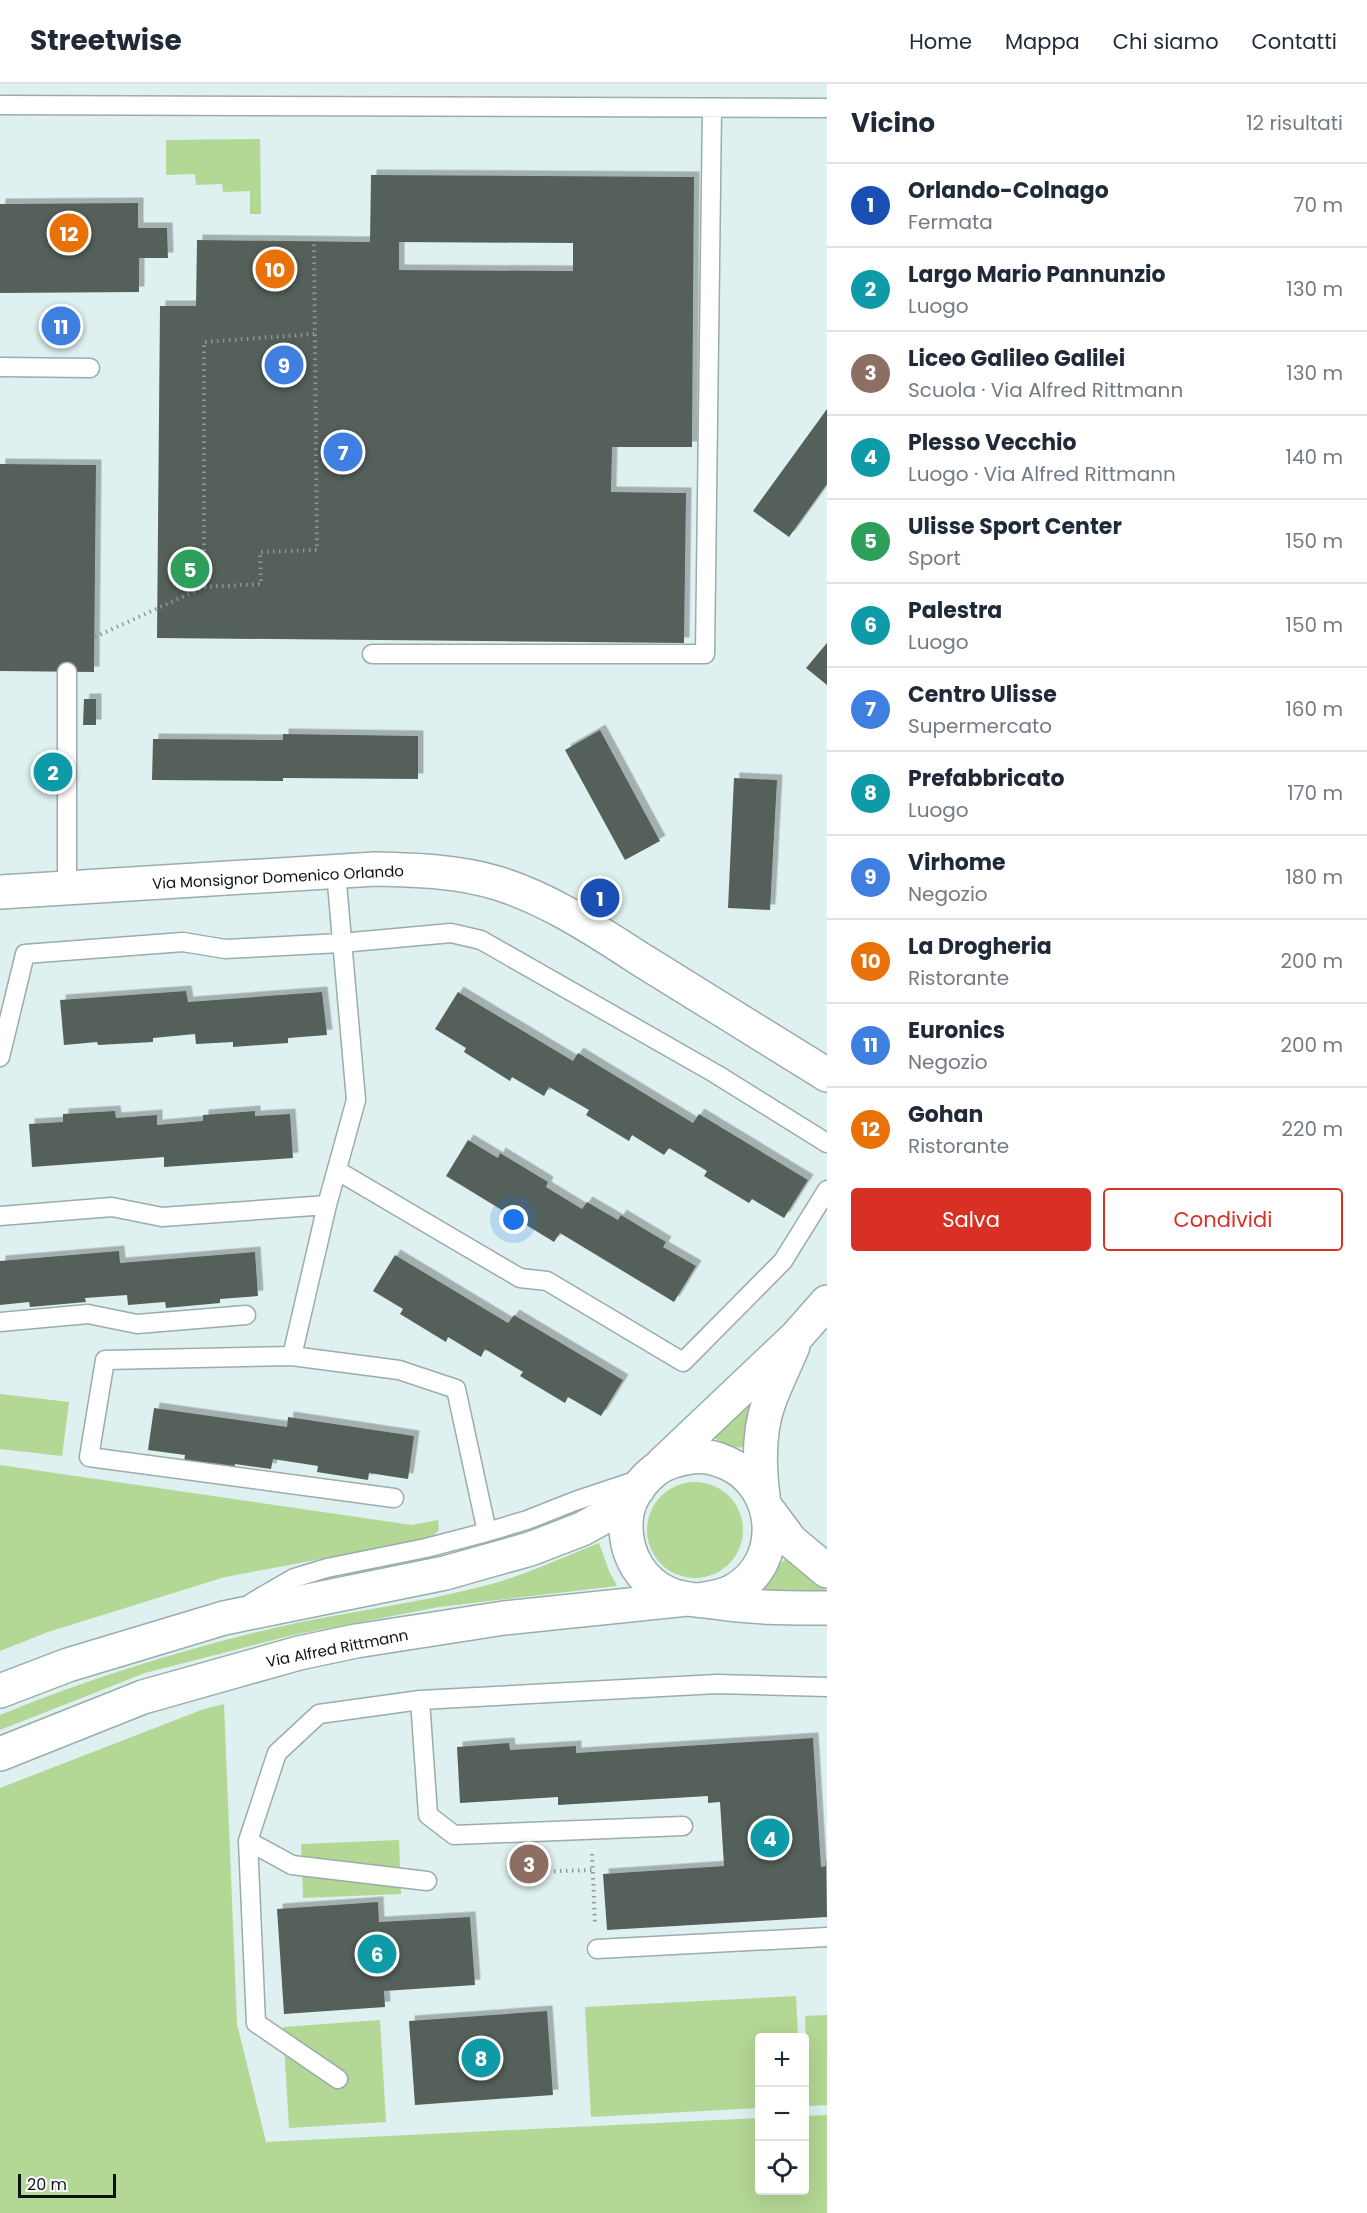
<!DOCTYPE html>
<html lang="it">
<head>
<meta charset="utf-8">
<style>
	:root { --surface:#fff; --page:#f6f6f7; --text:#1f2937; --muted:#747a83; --line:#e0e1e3; --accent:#d93025 }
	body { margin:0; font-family:Poppins,sans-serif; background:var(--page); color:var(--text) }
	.controls { position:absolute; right:18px; bottom:18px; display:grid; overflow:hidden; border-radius:6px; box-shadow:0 6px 24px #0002 }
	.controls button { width:54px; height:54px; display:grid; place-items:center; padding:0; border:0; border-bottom:2px solid var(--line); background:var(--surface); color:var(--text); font:30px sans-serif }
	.scale { position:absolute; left:18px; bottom:15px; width:98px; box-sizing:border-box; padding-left:6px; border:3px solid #0c1312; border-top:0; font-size:16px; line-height:21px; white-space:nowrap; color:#0c1312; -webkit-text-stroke:4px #fff; paint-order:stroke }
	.you { position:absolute; left:514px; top:1136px; width:21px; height:21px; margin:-15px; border:4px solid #fff; border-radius:50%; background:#1a73e8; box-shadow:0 0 0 9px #1a73e833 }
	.badge { display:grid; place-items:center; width:39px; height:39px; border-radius:50%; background:var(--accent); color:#fff; font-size:20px; font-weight:700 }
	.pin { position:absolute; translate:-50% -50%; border:3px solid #fff; box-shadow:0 2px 6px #0006 }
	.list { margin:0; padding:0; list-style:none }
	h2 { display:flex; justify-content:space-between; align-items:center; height:78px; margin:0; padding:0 24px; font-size:26px }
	h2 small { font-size:20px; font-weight:400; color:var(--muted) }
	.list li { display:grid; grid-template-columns:39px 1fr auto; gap:18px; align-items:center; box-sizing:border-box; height:84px; padding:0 24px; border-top:2px solid var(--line) }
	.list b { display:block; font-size:22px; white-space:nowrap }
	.list p { margin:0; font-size:20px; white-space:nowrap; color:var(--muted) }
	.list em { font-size:20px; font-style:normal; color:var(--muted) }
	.actions { display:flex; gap:12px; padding:18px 24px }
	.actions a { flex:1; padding:14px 0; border:2px solid var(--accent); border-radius:6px; text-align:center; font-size:21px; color:var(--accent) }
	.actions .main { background:var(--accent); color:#fff }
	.icon { flex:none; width:33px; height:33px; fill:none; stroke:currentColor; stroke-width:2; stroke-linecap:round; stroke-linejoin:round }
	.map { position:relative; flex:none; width:827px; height:2129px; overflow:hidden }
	header { display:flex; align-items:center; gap:36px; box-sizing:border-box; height:84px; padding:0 30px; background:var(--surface); border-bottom:2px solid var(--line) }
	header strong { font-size:28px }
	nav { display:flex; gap:33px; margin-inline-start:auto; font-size:21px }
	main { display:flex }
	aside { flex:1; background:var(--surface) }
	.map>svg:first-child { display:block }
	.green { fill:#b3d794 }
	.building { fill:#54615a; fill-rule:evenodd; filter:url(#shadow) }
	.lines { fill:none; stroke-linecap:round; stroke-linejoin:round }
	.lane-casing { stroke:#9aacab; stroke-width:21 }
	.secondary-casing { stroke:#9aacab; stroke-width:36 }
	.path { stroke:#8b9998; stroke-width:4; stroke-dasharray:1.5 4.5; stroke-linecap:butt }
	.lane { stroke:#fff; stroke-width:18 }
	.secondary { stroke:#fff; stroke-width:33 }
	.labels { text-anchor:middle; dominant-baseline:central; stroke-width:6; stroke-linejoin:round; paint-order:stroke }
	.street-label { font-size:15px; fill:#0c1312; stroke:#fff }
</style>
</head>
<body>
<header>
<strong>Streetwise</strong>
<nav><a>Home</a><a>Mappa</a><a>Chi siamo</a><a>Contatti</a></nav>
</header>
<main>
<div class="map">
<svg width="827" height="2129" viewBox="0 0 827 2129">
	<defs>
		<filter id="shadow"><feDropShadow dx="5.5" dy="-5.5" stdDeviation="0" flood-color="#0004"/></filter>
	</defs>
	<rect width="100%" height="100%" fill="#def0ef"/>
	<!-- green -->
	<path class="green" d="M 260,55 L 261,130 L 250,130 L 250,107 L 223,108 L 222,100 L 196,101 L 195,90 L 166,91 L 166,56 Z
		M 0,1310 L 69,1318 L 62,1372 L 0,1365 Z
		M 755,1314 L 745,1363 C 735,1365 720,1360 714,1353 Z
		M 0,1381 L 412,1441 L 438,1436 L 439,1446 L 429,1455 L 225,1493 L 48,1548 L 0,1567 Z
		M647 1446a48 48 0 1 1 96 0a48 48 0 1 1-96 0Z
		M 599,1459 L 609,1487 L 617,1502 L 439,1523 L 293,1551 L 145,1589 L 0,1646 L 0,1631 C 88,1595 181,1566 274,1544 C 343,1528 415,1520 484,1502 C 523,1492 561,1474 599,1459 Z
		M 786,1475 L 791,1477 L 827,1507 L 827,1514 L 764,1510 C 765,1502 779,1479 786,1475 Z
		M 224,1620 L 237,1940 L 266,2058 L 759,2034 L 760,2106 L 804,2106 L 805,2032 L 827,2031 L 827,2129 L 0,2129 L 0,1704 L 204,1625 Z
		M 399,1756 L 401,1810 L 303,1814 L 301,1760 Z
		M 796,1912 L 798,1953 L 760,1954 L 759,2024 L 591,2033 L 585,1923 Z
		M 827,1931 L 827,2021 L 809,2022 L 805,1932 Z
		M 380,1936 L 386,2038 L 289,2044 L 283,1943 Z"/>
	<!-- building -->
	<path class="building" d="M 371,91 L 694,93 L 692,363 L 612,363 L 611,408 L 686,409 L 684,559 L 157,554 L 160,222 L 196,222 L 197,156 L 370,158 ZM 399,158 L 573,159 L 573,187 L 399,186 Z
		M 138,119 L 138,144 L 167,144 L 168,174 L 139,174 L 139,208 L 0,209 L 0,120 Z
		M 827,325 L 827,400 L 789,453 L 753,427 Z
		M 0,380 L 96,381 L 94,588 L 0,587 Z
		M 827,559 L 827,601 L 806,584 Z
		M 84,615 L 96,615 L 96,641 L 83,641 Z
		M 600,646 L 660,757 L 625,776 L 565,666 Z
		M 283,650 L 418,652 L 418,695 L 283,694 L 283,697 L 152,696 L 153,655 L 283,656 Z
		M 734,694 L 777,696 L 770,826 L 728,824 Z
		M 186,907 L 188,918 L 322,908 L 327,951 L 288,954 L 288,959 L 233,963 L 233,958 L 196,960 L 195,950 L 153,954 L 153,958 L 98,961 L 97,958 L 64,961 L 60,916 Z
		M 458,908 L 573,977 L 578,969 L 693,1039 L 699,1030 L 808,1096 L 784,1134 L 752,1115 L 749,1119 L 704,1092 L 707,1087 L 669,1064 L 664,1071 L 632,1051 L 629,1057 L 586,1031 L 589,1026 L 549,1003 L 544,1012 L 512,993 L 510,997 L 464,968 L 466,964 L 435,945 Z
		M 115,1027 L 116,1034 L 157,1031 L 157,1041 L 203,1037 L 203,1031 L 255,1027 L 255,1032 L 290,1030 L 293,1074 L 164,1083 L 164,1073 L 32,1083 L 29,1040 L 63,1038 L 63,1030 Z
		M 468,1056 L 498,1074 L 500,1069 L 548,1098 L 546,1103 L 582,1125 L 587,1118 L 618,1136 L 621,1131 L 666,1158 L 663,1163 L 696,1182 L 674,1218 L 560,1149 L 554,1158 L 446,1092 Z
		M 119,1167 L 120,1179 L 255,1168 L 258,1212 L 220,1215 L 220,1219 L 166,1224 L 165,1218 L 128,1221 L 127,1211 L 85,1214 L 86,1218 L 30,1223 L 29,1218 L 0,1221 L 0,1177 Z
		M 395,1171 L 508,1239 L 514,1231 L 623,1296 L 601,1332 L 568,1313 L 565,1319 L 520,1292 L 523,1288 L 485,1265 L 481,1273 L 448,1253 L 446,1258 L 400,1230 L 403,1225 L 373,1207 Z
		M 154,1324 L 287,1343 L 288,1333 L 414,1352 L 408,1395 L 369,1389 L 368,1396 L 317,1388 L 318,1382 L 273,1375 L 271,1385 L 235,1380 L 234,1385 L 184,1378 L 185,1371 L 148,1366 Z
		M 813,1654 L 821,1783 L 826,1782 L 827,1833 L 607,1846 L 603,1790 L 724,1782 L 720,1718 L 708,1719 L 708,1712 L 558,1721 L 558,1713 L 460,1719 L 457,1663 L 509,1659 L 510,1666 L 576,1662 L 576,1669 Z
		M 378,1818 L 379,1838 L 470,1833 L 475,1901 L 384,1907 L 385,1923 L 284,1930 L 277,1825 Z
		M 547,1927 L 553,2011 L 415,2021 L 409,1937 Z"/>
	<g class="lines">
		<!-- lane casing -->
		<g class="lane-casing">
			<path id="lane" d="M 0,21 L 827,24
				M 0,283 L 90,284
				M 372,570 L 705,570 L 712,24
				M 67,588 L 67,804
				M 336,788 L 356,1016 L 327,1121 L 292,1272 L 399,1286 L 456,1305 L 487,1448
				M 0,973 L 25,870 L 183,858 L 225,865 L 341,859 L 451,849 L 481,856 L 716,990 L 827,1059
				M 338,1087 L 520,1194 L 547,1197 L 683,1278 L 783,1177 L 827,1106
				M 0,1132 L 112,1123 L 162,1133 L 327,1121
				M 0,1238 L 88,1230 L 137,1240 L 246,1231
				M 292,1272 L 105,1276 L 89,1373 L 394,1414
				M 251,1519 L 294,1494 L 327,1484 L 426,1464 L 487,1448 L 527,1436 L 575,1417 L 635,1397
				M 683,1742 L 454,1751 L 428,1731 L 420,1616 L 717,1600 L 827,1603
				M 248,1757 L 292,1781 L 427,1797
				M 597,1865 L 827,1853
				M 338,1995 L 256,1939 L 248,1757 L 277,1669 L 319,1630 L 420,1616"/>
		</g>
		<!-- secondary casing -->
		<g class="secondary-casing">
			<path id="secondary" d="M 0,808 L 375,785 C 416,786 457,787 497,799 C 550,815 598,848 645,878 C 706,916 766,953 827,991
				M 662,1380 L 797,1252 L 827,1218
				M 763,1412 C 759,1381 758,1348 769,1318 C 776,1299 785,1281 793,1262
				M 768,1426 L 791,1457 L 827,1487
				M 698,1516 C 711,1514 722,1513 733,1507 C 785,1479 779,1402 727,1379 C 716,1374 704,1371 692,1373 C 678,1375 665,1378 654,1387 C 638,1400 625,1420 626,1442 C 626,1471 641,1498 669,1510 C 683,1516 699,1516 714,1518 C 752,1524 789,1524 827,1524
				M 0,1607 L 68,1581 L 224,1534 L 445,1489 L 530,1465 L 582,1445 L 602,1434 L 638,1405
				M 0,1670 L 143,1613 L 299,1569 L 356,1557 L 504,1534 L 687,1515"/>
		</g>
		<!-- path -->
		<path class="path" d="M 204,503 L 204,258 L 315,250
			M 95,553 L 204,503 L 261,500 L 260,468 L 317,466 L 314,157
			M 592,1770 L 595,1841
			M 530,1788 L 593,1786"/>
		<!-- lane -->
		<use href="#lane" class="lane"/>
		<!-- secondary -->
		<use href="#secondary" class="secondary"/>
	</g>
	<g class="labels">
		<!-- street labels -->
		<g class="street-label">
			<text transform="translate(278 793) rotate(-3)">Via Monsignor Domenico Orlando</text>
			<text transform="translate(337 1564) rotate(-11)">Via Alfred Rittmann</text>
		</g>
	</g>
</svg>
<div class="controls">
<button>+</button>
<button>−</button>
<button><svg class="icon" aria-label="locate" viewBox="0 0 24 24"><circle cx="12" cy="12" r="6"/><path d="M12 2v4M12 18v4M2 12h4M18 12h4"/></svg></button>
</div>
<div class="scale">20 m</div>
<div class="you"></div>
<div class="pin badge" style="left:600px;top:814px;background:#1a4fb4">1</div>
<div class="pin badge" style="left:53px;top:688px;background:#0f9aa8">2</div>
<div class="pin badge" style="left:529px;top:1780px;background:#8d6e63">3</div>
<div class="pin badge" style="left:770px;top:1754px;background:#0f9aa8">4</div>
<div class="pin badge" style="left:190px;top:485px;background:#2e9e5b">5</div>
<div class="pin badge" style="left:377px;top:1870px;background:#0f9aa8">6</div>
<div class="pin badge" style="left:343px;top:368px;background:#3f7fe0">7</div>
<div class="pin badge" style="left:481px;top:1974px;background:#0f9aa8">8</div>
<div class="pin badge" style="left:284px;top:281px;background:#3f7fe0">9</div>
<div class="pin badge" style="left:275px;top:185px;background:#e8710a">10</div>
<div class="pin badge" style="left:61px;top:242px;background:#3f7fe0">11</div>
<div class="pin badge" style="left:69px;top:149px;background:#e8710a">12</div>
</div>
<aside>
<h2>Vicino<small>12 risultati</small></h2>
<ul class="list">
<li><span class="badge" style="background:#1a4fb4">1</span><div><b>Orlando-Colnago</b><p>Fermata</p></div><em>70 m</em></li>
<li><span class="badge" style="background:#0f9aa8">2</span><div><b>Largo Mario Pannunzio</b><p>Luogo</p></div><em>130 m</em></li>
<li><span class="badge" style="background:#8d6e63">3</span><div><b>Liceo Galileo Galilei</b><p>Scuola · Via Alfred Rittmann</p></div><em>130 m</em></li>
<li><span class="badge" style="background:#0f9aa8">4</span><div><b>Plesso Vecchio</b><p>Luogo · Via Alfred Rittmann</p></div><em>140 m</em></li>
<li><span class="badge" style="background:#2e9e5b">5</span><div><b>Ulisse Sport Center</b><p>Sport</p></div><em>150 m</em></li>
<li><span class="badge" style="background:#0f9aa8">6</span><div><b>Palestra</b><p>Luogo</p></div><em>150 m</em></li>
<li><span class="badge" style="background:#3f7fe0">7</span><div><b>Centro Ulisse</b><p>Supermercato</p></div><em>160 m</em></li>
<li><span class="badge" style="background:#0f9aa8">8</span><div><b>Prefabbricato</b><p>Luogo</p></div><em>170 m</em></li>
<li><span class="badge" style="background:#3f7fe0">9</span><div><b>Virhome</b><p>Negozio</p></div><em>180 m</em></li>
<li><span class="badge" style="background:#e8710a">10</span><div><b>La Drogheria</b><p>Ristorante</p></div><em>200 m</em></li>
<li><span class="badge" style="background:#3f7fe0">11</span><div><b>Euronics</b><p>Negozio</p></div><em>200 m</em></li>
<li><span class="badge" style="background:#e8710a">12</span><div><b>Gohan</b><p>Ristorante</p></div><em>220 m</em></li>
</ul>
<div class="actions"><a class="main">Salva</a><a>Condividi</a></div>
</aside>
</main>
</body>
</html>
